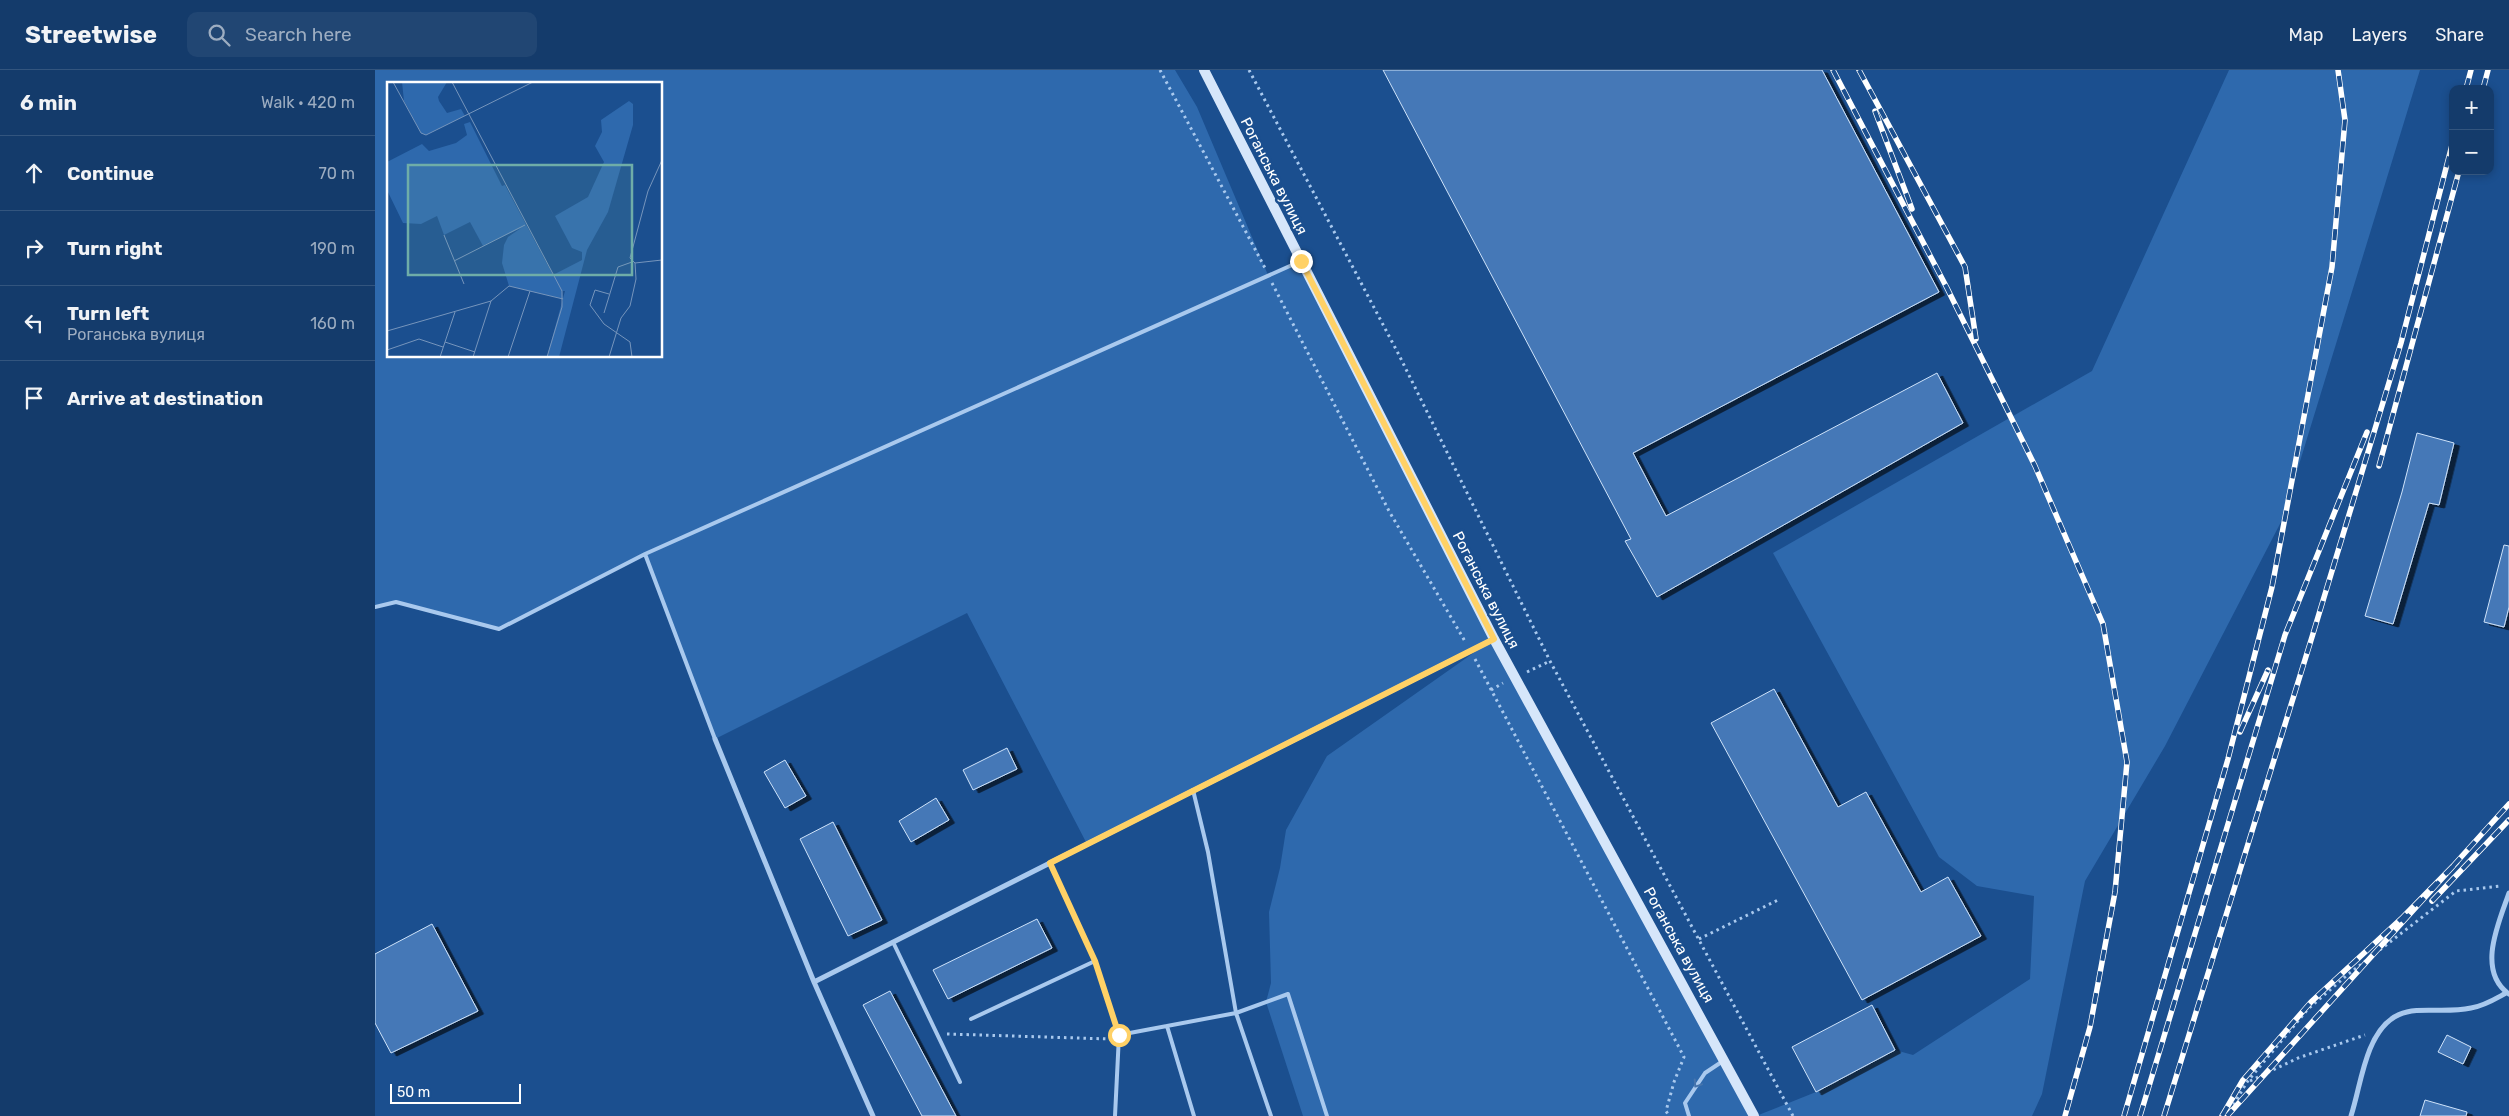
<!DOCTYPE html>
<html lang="en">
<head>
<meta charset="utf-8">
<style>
	:root { --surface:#143b6b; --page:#214673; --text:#f1f3f6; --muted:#9dadc1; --line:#33557e }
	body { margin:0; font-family:Rubik,sans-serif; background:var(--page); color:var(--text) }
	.controls { position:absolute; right:15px; top:15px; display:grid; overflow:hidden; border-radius:10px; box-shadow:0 2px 8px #0003 }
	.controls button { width:45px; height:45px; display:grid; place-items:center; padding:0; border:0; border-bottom:1px solid var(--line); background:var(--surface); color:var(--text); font:25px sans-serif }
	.scale { position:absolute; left:15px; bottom:12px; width:131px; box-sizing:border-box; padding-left:5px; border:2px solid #fff; border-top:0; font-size:14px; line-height:18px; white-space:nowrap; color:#fff; -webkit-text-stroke:4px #1b4f8f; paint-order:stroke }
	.stop { position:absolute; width:15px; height:15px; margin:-11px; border:4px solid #ffd166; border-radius:50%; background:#fff }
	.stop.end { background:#ffd166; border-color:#fff; box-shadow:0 1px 5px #0008 }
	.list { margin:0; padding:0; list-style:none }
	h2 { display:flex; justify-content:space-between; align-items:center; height:65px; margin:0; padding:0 20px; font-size:21px }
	h2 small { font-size:16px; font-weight:400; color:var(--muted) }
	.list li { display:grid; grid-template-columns:32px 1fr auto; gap:15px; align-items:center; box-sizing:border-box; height:75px; padding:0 20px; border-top:1px solid var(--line) }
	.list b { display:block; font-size:19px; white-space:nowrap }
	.list p { margin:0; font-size:16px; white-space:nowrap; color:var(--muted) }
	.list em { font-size:16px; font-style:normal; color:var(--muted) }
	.icon { flex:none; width:28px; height:28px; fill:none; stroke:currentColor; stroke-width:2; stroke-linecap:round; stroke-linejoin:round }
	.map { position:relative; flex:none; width:2134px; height:1046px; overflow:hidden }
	header { display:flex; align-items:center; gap:30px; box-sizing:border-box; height:70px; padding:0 25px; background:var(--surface); border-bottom:1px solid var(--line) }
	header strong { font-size:24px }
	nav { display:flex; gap:28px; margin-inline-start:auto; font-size:18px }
	.search { width:350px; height:45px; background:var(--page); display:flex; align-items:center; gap:12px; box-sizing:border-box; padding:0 18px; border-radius:10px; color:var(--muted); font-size:19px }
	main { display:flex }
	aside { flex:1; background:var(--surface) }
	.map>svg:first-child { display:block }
	.green { fill:#2e69ad; fill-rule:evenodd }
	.building { fill:#4478b7; stroke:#cfe3fa; filter:url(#shadow) }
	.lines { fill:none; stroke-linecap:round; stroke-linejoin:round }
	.path { stroke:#a9c9ee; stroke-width:3; stroke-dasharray:2.5 4; stroke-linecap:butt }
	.service { stroke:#a9c9ee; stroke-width:4 }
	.minor { stroke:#a9c9ee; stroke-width:5 }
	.secondary { stroke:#d6e6fa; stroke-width:10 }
	.rail-casing { stroke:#fff; stroke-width:5.5 }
	.rail { stroke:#1b4f8f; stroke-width:4; stroke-dasharray:11; stroke-linecap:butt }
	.oneway { stroke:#4674ac }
	.route { stroke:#ffd166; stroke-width:6 }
	.labels { text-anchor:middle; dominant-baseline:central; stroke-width:5; stroke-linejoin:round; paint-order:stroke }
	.street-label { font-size:15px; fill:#fff; stroke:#1b4f8f }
	.inset-road { fill:none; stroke:#7695bc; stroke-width:1 }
	.view { fill:#6fada8; fill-opacity:0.15; stroke:#6fada8; stroke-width:2.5 }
	.inset-edge { fill:none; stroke:#fff; stroke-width:2.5 }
</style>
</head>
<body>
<header>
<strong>Streetwise</strong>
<div class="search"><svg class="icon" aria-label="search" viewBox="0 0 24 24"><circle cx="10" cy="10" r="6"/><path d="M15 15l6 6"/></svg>Search here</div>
<nav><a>Map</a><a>Layers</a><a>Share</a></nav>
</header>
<main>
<aside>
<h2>6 min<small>Walk · 420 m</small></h2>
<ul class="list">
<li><svg class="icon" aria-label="ahead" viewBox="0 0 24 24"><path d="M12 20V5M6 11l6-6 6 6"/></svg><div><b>Continue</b></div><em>70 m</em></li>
<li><svg class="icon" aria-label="right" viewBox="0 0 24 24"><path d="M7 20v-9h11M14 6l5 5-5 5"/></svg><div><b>Turn right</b></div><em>190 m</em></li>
<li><svg class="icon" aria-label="left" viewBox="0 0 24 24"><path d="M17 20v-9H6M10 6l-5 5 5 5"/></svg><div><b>Turn left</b><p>Роганська вулиця</p></div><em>160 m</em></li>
<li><svg class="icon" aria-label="arrive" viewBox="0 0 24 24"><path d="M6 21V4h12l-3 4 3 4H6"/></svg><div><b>Arrive at destination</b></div></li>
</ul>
</aside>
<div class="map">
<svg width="2134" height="1046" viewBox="0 0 2134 1046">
	<defs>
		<filter id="shadow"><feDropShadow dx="5.5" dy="3" stdDeviation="0" flood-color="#0009"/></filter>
	</defs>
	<rect width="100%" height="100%" fill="#1b4f8f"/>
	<!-- green -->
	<path class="green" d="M 0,0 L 800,0 L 822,37 L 893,205 L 926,191 L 1119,569 L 1379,1046 L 928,1046 L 891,932 L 896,913 L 894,842 L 905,798 L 911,760 L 952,686 L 1114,572 L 712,774 L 592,543 L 340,669 L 270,484 L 124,559 L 21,532 L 0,537 ZM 14,14 L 286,14 L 286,286 L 14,286 Z
		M 1854,0 L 2045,0 L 1907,450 L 1790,676 L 1710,811 L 1667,1024 L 1657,1046 L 1381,1046 L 1441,1022 L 1520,980 L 1538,985 L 1655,909 L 1659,826 L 1602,816 L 1564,787 L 1398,483 L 1717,301 Z"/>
	<!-- building -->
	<path class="building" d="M 1008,0 L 1447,0 L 1564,222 L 1258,383 L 1291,446 L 1562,303 L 1588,353 L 1282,527 L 1250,471 L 1256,469 Z
		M 2042,363 L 2079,373 L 2064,435 L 2054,433 L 2018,554 L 1990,546 L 2027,422 Z
		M 2129,475 L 2134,476 L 2134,537 L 2129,557 L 2109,552 Z
		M 1399,619 L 1463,737 L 1491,722 L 1546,822 L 1573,807 L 1606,866 L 1487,930 L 1336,653 Z
		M 632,678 L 642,699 L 598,720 L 588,700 Z
		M 410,690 L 431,726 L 410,738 L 389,702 Z
		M 561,728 L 574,750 L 536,772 L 524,751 Z
		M 458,752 L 507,850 L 473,866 L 425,769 Z
		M 662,849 L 677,878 L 573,929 L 558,900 Z
		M 57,854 L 103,941 L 16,983 L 0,953 L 0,884 Z
		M 515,921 L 581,1046 L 547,1046 L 488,935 Z
		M 1497,935 L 1520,980 L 1441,1022 L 1417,977 Z
		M 2072,965 L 2096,977 L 2088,994 L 2063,982 Z
		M 2050,1030 L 2092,1042 L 2091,1046 L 2045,1046 Z"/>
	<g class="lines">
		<!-- path -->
		<path class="path" d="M 785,0 L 890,198
			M 874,0 L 1024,285 L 1175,591 L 1418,1046
			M 897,213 L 1014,441 L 1091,573
			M 1100,589 L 1309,987 L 1299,1012 L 1291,1041 L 1294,1046
			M 1152,602 L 1175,591
			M 1116,620 L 1128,613
			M 1324,869 L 1405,829
			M 572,964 L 735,969
			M 1875,1011 L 1923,988 L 1990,965
			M 1852,1046 L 1872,1012 L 1933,939 L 1971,906 L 2081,821 L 2126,816"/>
		<!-- service -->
		<path class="service" d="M 270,484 L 340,669
			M 0,537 L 21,532 L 124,559 L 270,484 L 926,191
			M 818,720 L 833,782 L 861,943 L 896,1046
			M 518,872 L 585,1012
			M 720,891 L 744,965 L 861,943 L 913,924 L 952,1046
			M 596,949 L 720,891 L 675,793
			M 792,956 L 819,1046
			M 740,1046 L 744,965
			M 1314,1046 L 1310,1033 L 1330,1003 L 1348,991"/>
		<!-- minor -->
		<path class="minor" d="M 340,669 L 439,912 L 498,1046
			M 2134,823 C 2124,852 2101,901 2134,924
			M 439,912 L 1119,569
			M 1976,1046 C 1983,1024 1986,1001 1995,979 C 2018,923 2054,947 2096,938 C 2109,936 2120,929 2131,923"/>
		<!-- secondary -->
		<path class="secondary" d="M 829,0 L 1119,569 L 1379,1046"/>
		<!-- rail casing -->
		<g class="rail-casing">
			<path id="rail" d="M 1458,0 L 1572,218 L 1660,396 L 1728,554 L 1752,692 L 1740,822 L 1715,957 L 1690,1046
				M 1484,0 L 1590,197 L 1601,269
				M 2091,19 L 2096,0
				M 2108,19 L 2113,0
				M 1500,41 L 1537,139
				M 2004,396 L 2084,101
				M 1865,662 L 1893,600
				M 2078,796 L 2134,734
				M 2057,831 L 2134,750
				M 1749,1046 L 1853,689 L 1897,517 L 1957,197 L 1970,50 L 1963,0
				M 1765,1046 L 1910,565 L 1992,362
				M 1789,1046 L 1937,567 L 2026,273 L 2078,71
				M 1847,1046 L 1868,1010 L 1936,932 L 2028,847 L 2082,792 L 1852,1046"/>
		</g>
		<!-- rail -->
		<use href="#rail" class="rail"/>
	</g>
	<!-- one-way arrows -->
	<defs><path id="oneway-chevron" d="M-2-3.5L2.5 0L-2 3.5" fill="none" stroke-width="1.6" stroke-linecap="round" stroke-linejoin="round" transform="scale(1.25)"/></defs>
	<use class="oneway" href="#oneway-chevron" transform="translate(1322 1014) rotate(124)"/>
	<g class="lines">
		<!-- route -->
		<path class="route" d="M 744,965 L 720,891 L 675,793 L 1119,569 L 926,191"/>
	</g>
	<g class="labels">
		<!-- street labels -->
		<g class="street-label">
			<text transform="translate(899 106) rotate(63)">Роганська вулиця</text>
			<text transform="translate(1111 520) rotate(63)">Роганська вулиця</text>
			<text transform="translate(1304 875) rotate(61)">Роганська вулиця</text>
		</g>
	</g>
	<!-- overview -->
	<g transform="translate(12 12)">
		<rect width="275" height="275" fill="#1b4f8f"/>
		<path d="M 15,0 L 60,0 L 51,15 L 52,19 L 60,31 L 74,27 L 78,34 L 39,53 L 34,51 L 17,19 ZM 242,19 L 246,22 L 246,43 L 221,130 L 200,168 L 172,275 L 160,275 L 178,209 L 175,209 L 176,217 L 122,204 L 115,181 L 117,163 L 121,155 L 134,146 L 96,164 L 83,140 L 57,153 L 50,134 L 34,142 L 16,141 L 0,108 L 0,80 L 35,62 L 42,69 L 69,61 L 80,53 L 77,42 L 83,40 L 115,104 L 118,103 L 166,193 L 195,178 L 195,170 L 185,166 L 168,134 L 201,115 L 217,80 L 208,64 L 215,50 L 214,38 Z" fill="#2e69ad"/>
		<path class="inset-road" d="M 6,0 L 34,51 L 39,53 L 146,0M 65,0 L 175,209M 275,78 L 261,109 L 243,176 L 248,181 L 275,178M 57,153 L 77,202M 67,179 L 138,143M 222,212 L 208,208 L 203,223 L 217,242 L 243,260 L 245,275M 217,231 L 231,185 L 245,180M 0,249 L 104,219 L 122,204 L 176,217M 58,260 L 88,270M 0,268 L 32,257 L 56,265M 53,275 L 68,230M 86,275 L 104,219M 121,275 L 143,209M 160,275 L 175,225 L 175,209M 222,275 L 234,236 L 243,224 L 249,197 L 248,181"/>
		<path class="view" d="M 21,83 L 245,83 L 245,193 L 21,193 Z"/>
		<rect width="275" height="275" class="inset-edge"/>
	</g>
</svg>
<div class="controls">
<button>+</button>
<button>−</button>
</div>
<div class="scale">50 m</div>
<div class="stop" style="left:744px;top:965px"></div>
<div class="stop end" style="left:926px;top:191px"></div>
</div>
</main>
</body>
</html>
